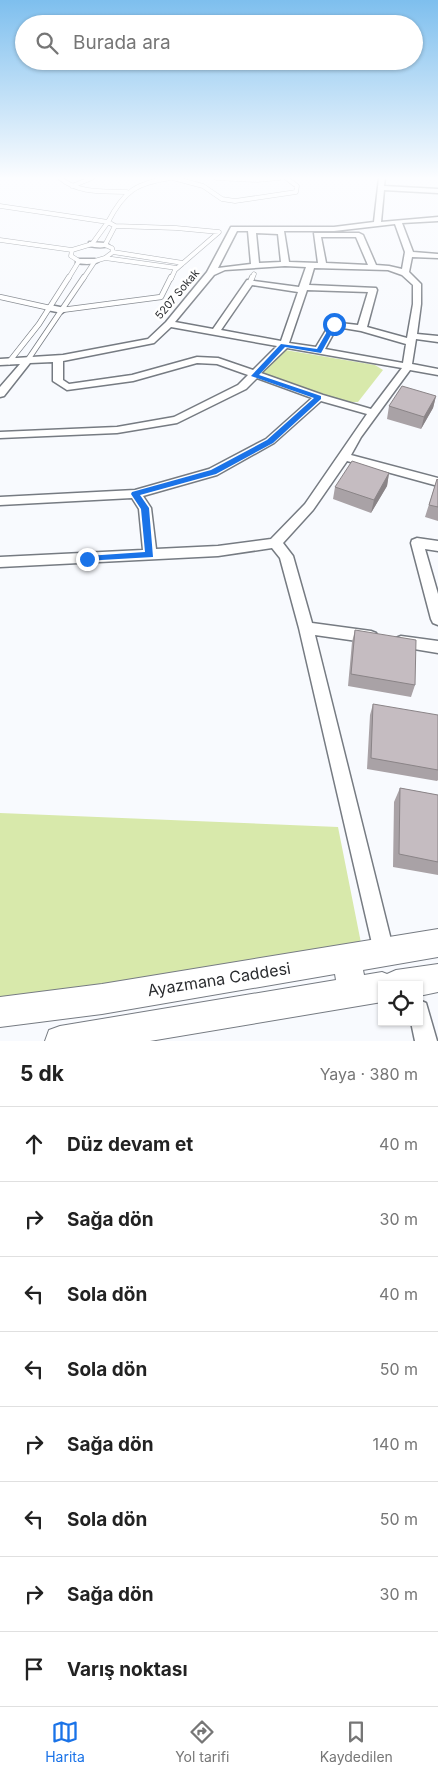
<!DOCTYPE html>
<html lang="tr">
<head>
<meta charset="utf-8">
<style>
	:root { --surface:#fff; --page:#f2f2f2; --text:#222; --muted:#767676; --line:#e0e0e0; --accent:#1a73e8 }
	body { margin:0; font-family:Inter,sans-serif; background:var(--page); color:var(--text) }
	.controls { position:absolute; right:15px; bottom:15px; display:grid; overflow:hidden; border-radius:0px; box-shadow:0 1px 4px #0004 }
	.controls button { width:45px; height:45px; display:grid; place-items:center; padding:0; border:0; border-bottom:1px solid var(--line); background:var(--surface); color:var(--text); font:25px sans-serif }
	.stop { position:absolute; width:15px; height:15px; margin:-11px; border:4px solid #1a73e8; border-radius:50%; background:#fff }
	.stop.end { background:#1a73e8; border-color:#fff; box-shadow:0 1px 5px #0008 }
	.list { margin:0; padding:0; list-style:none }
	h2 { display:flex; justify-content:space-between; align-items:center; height:65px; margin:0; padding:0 20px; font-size:21px }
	h2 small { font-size:16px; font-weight:400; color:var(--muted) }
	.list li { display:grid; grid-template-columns:32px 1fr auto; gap:15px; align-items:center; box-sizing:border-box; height:75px; padding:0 20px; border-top:1px solid var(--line) }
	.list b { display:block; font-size:19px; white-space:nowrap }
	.list em { font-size:16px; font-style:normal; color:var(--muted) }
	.icon { flex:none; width:28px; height:28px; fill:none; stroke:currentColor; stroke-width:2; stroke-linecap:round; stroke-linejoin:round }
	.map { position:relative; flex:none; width:438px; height:1041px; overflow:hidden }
	.search { position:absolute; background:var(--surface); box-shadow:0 1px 4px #0004; left:15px; right:15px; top:15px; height:55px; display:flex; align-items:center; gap:12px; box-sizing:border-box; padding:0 18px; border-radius:28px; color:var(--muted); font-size:19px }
	.sheet { height:665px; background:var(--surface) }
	nav { display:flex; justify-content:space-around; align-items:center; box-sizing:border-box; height:70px; border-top:1px solid var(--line); background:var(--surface); font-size:14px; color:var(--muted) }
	nav a { display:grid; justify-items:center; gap:2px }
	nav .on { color:var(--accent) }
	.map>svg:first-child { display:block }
	.green { fill:#d8e9ab }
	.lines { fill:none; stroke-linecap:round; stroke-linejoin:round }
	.service-far1-casing { stroke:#767b82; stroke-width:5 }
	.service-casing { stroke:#767b82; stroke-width:6 }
	.minor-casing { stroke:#767b82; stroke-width:3 }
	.secondary-casing { stroke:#767b82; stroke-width:2 }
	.service-far1 { stroke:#fff; stroke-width:4 }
	.service { stroke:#fff; stroke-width:4.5 }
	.minor { fill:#fff; fill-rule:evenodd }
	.secondary { fill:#fff; fill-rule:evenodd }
	.wall { fill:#a9a2a6 }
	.shaded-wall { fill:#8a8487 }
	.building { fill:#c5bcc1; stroke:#8a8487 }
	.route { fill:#1a73e8 }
	.labels { text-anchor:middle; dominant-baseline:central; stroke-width:5; stroke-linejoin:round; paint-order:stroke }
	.far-street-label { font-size:11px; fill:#2a2c2f; stroke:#fff }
	.near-street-label { font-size:16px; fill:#2a2c2f; stroke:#fff }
</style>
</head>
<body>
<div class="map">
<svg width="438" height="1041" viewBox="0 0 438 1041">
	<rect width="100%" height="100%" fill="#f8fafe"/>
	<!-- green -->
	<path class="green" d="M 285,350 L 375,365 L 383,370 L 358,402 L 348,402 L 261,374 Z
		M 0,813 L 338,827 L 362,948 L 115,989 L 0,998 Z"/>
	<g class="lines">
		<!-- service-far1 casing -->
		<g class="service-far1-casing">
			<path id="service-far1" d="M 60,178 C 79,194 104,191 127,192
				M 173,178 L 203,186 L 222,199 L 235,201 L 296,192 L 297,186 L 286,178
				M 216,178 L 257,180 L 279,178
				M 72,186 L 92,178
				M 0,206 L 108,222
				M 115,226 L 176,228 L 219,232 L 175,270 L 171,279
				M 0,240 L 72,250
				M 113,252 L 183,263
				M 105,258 L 177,268
				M 68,279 L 79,261 L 71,256 L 72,250 L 92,244 L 108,222
				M 83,279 L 95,261 L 105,258 L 113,252 L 112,248 L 105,245 L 115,226 L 108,222 C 124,191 136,183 171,178
				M 252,279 L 254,274"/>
		</g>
		<!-- service casing -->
		<g class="service-casing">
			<path id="service" d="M 250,282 L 252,277
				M 0,297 L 50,308
				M 62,310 L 161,297 L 171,277
				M 27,361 L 84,277
				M 9,362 L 39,324 L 69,277"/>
		</g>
		<!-- minor casing -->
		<g class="minor-casing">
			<path id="minor" d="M 379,178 L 385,178 L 384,186 L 438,189 L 438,193 L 384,190 L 381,222 L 438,217 L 438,221 L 402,223 L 413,252 L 438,254 L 438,258 L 412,257 L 409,272 L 421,284 L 421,304 L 417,334 L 438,336 L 438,342 L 416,339 L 412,364 L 438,369 L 438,375 L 410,370 L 361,437 L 351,455 L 438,478 L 438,486 L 347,461 L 313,510 L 283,543 L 293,556 L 312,623 L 371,631 L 376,633 L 378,637 L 376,641 L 371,643 L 315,635 L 394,952 L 391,959 L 384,962 L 377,959 L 374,952 L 299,628 L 280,558 L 272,548 L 218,556 L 0,567 L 0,557 L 143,550 L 139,509 L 132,498 L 0,505 L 0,497 L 135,490 L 209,469 L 266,439 L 312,398 L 257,378 L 246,389 L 177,423 L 117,433 L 0,438 L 0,432 L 117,427 L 174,417 L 238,385 L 248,375 L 217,364 L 197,363 L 133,381 L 67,390 L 53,381 L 53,362 L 30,363 L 4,396 L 0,397 L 0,387 L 20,364 L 0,365 L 0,359 L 63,355 L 148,339 L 166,322 L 207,272 L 231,227 L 334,227 L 374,222 ZM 395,224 L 405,252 L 402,269 L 389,266 L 376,265 L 363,235 L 359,233 L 314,233 L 318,263 L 289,262 L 284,231 L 334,231 ZM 237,231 L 248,231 L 251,264 L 218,268 ZM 256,233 L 278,234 L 281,262 L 259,263 ZM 321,237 L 356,237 L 368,265 L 326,263 ZM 285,266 L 306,267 L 299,287 L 247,280 L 213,329 L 175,322 L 214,275 L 225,270 ZM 314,268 L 388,270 L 402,275 L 413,285 L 413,304 L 407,338 L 367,327 L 377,290 L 376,288 L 309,285 ZM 252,285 L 298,292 L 281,341 L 221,330 ZM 307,290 L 368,292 L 358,325 L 331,322 L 316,347 L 289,343 ZM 171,327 L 277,346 L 253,370 L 218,358 L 197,357 L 132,375 L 69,384 L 63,380 L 63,361 L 154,343 ZM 337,327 L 361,331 L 406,344 L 403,363 L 325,349 ZM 287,348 L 402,368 L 371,409 L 323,395 L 261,373 ZM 321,401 L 367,414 L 305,504 L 271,539 L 218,546 L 156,549 L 151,508 L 143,496 L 217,475 L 274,443 Z
				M 89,242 L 105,243 L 109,245 C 104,249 95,247 89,246 Z
				M 76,259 L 95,259 L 99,261 C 94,265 83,264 76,263 Z
				M 50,305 L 65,308 L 66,310 L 62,313 L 47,310 L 46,308 Z
				M 417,538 L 438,541 L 438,551 L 425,549 L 438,594 L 438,625 L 433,623 L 431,619 L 411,543 L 412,540 Z
				M 401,636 L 438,641 L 438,653 L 396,646 L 394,642 L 396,638 Z
				M 419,1000 L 426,1003 L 437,1041 L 415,1041 L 411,1022 L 419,1022 Z"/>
		</g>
		<!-- secondary casing -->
		<g class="secondary-casing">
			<path id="secondary" d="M 438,929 L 438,957 L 363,970 L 364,975 L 382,972 L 387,974 L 396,970 L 438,964 L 438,992 L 419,996 L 419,985 L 382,985 L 382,1002 L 150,1041 L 45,1041 L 49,1030 L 60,1026 L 336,980 L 335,974 L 102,1014 L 0,1027 L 0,997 L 102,984 Z"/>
		</g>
		<!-- service-far1 -->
		<use href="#service-far1" class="service-far1"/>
		<!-- service -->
		<use href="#service" class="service"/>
		<!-- minor -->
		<use href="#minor" class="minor"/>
		<!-- secondary -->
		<use href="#secondary" class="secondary"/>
	</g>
	<!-- wall -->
	<path class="wall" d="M 436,396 L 433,408 L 421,429 L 387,419 L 389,406 Z
		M 389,473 L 387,486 L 371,513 L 333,499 L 335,487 Z
		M 437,479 L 438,480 L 438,521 L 425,517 Z
		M 355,630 L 415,685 L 411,697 L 348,686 L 352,642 Z
		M 373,704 L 438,770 L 438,780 L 437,781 L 367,769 L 370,715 Z
		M 400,788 L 438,795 L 438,875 L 393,867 L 394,802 Z"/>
	<!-- shaded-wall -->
	<path class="shaded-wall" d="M 436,396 L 433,408 L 421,429 L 424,417 Z
		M 389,473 L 387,486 L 371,513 L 374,500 Z"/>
	<!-- building -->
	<path class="building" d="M 402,386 L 436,396 L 424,417 L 389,406 Z
		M 352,461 L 389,473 L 374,500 L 335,487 Z
		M 437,479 L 438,480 L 438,507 L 429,505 Z
		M 355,630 L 416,640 L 415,685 L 351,674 Z
		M 373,704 L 438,715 L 438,770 L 371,758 Z
		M 400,788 L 438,795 L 438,862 L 399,854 Z"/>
	<!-- sky -->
	<linearGradient id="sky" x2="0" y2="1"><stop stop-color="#7ebfee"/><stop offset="0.55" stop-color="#fcfdff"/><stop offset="1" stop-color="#fcfdff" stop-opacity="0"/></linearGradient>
	<rect width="438" height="324" fill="url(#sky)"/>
	<!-- route -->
	<path class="route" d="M 332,323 L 337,324 L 321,353 L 285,347 L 259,375 L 321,396 L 321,399 L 273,443 L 216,474 L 140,495 L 149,508 L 153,557 L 84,561 L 83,559 L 87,556 L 145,552 L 141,509 L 131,494 L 132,492 L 211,470 L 267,440 L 314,398 L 251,376 L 281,344 L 317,349 Z"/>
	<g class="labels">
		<!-- far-street labels -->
		<g class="far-street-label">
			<text transform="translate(177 294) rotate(-50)">5207 Sokak</text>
		</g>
		<!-- near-street labels -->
		<g class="near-street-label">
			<text transform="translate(219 979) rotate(-9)">Ayazmana Caddesi</text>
		</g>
	</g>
</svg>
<div class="controls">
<button><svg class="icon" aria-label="locate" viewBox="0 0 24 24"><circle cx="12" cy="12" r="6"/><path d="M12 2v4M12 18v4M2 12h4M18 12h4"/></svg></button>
</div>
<div class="stop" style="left:334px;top:324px"></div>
<div class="stop end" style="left:87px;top:559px"></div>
<div class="search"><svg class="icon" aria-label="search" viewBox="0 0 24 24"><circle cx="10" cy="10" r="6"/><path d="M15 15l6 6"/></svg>Burada ara</div>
</div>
<section class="sheet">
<h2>5 dk<small>Yaya · 380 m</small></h2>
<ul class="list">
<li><svg class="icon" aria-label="ahead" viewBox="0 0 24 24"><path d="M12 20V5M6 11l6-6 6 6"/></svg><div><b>Düz devam et</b></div><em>40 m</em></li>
<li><svg class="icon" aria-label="right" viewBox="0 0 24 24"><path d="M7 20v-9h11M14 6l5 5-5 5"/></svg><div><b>Sağa dön</b></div><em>30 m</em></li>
<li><svg class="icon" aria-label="left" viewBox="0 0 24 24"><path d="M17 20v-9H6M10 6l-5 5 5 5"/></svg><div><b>Sola dön</b></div><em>40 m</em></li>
<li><svg class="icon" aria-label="left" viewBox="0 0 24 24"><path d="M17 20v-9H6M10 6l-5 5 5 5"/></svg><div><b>Sola dön</b></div><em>50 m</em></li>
<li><svg class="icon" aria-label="right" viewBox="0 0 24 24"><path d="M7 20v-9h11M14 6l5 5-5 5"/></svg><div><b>Sağa dön</b></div><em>140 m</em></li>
<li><svg class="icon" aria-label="left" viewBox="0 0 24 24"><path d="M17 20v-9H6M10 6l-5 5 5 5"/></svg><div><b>Sola dön</b></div><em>50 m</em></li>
<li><svg class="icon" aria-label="right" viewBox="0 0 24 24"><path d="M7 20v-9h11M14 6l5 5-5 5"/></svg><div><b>Sağa dön</b></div><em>30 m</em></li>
<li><svg class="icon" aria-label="arrive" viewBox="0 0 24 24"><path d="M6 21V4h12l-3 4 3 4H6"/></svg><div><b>Varış noktası</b></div></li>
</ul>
</section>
<nav>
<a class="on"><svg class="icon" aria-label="map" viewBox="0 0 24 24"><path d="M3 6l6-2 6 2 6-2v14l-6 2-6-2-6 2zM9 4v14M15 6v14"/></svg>Harita</a>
<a><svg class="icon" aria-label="directions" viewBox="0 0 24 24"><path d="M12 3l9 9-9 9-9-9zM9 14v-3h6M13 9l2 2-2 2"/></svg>Yol tarifi</a>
<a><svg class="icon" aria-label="saved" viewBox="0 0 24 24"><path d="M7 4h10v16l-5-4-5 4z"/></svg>Kaydedilen</a>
</nav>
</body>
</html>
